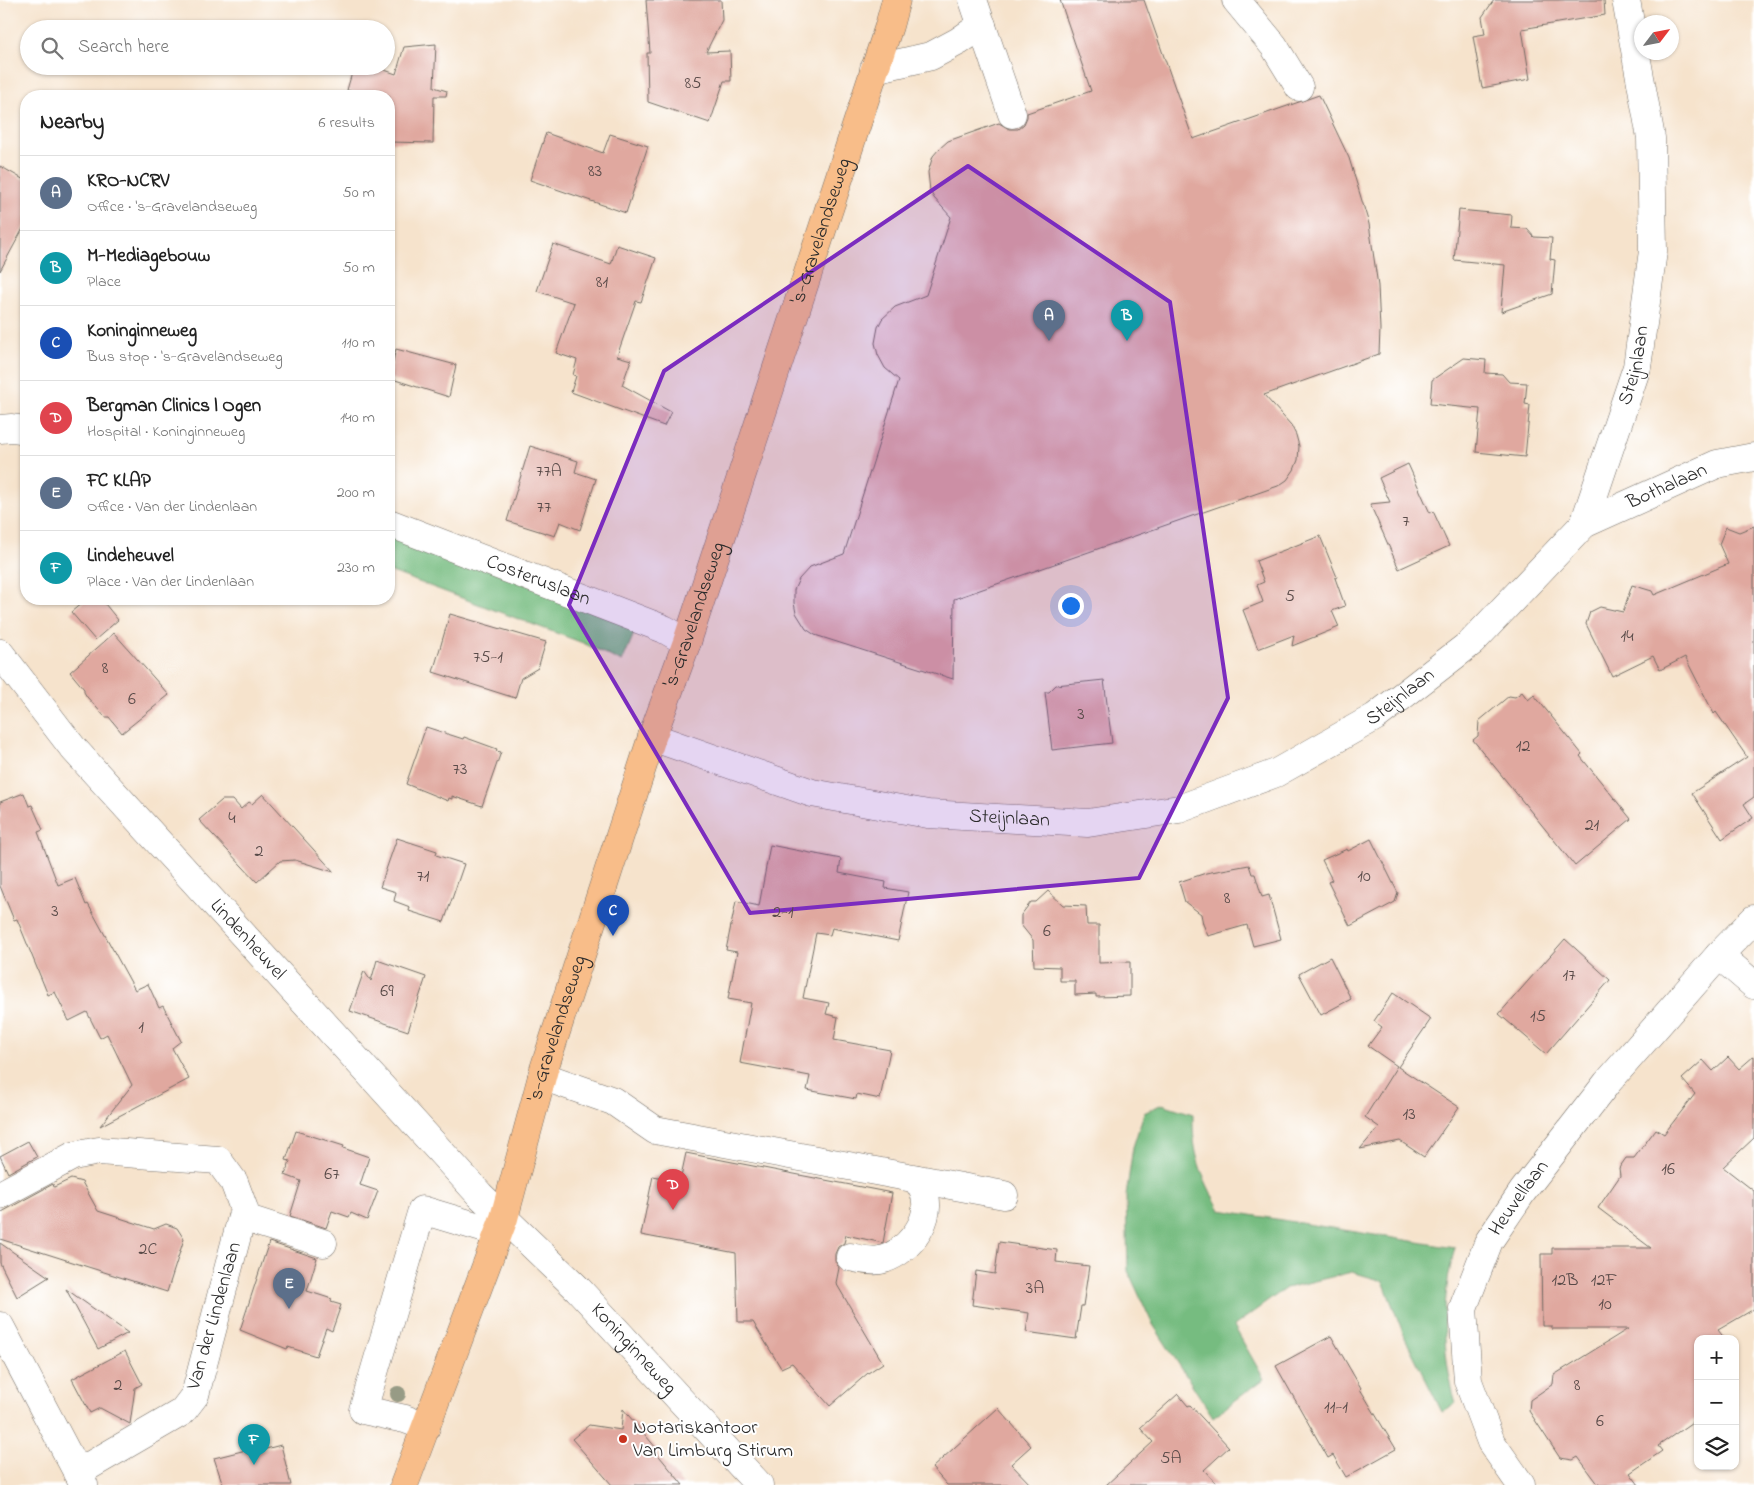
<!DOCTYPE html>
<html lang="en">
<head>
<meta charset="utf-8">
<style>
	:root { --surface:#fff; --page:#f2f2f2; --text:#222; --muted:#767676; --line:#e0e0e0; --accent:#c8321e }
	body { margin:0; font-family:"Indie Flower",sans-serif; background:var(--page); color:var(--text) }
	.controls { position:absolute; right:15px; bottom:15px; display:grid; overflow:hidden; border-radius:10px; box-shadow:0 1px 4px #0004 }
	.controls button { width:45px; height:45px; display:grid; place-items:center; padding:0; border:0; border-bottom:1px solid var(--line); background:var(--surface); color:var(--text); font:25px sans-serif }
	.compass { position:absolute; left:1634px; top:15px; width:45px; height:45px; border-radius:50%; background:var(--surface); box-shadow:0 1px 4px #0004; rotate:58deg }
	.you { position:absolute; left:1070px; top:605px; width:18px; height:18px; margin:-12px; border:4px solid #fff; border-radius:50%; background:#1a73e8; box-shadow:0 0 0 8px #1a73e833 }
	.badge { display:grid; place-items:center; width:32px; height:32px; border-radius:50%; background:var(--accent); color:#fff; font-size:16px; font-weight:700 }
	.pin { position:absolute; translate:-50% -41px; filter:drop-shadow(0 1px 2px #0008) }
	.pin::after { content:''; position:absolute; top:26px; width:18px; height:15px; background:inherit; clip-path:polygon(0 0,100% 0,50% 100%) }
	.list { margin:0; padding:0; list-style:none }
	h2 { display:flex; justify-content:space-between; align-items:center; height:65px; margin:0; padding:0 20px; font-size:21px }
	h2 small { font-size:16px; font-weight:400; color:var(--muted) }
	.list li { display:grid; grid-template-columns:32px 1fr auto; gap:15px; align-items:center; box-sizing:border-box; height:75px; padding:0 20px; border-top:1px solid var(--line) }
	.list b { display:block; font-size:19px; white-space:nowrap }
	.list p { margin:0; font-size:16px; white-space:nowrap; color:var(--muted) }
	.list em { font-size:16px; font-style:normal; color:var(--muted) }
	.icon { flex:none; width:28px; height:28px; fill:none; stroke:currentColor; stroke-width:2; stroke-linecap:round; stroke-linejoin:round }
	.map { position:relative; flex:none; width:1754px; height:1485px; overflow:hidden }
	.search { position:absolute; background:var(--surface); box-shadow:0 1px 4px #0004; left:20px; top:20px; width:375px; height:55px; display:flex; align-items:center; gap:12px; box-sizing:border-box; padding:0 18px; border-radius:28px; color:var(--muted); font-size:19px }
	.panel { position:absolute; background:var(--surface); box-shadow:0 1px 4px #0004; left:20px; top:90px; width:375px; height:515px; border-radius:20px }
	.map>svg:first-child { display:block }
	.forest { fill:#76bc80; stroke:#507456 }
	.building { fill:#e0a89f }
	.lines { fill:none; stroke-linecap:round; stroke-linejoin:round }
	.minor-casing { stroke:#726b63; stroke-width:29 }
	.major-casing { stroke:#726b63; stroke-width:29 }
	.minor { stroke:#fff; stroke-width:28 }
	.major { stroke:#f8bd89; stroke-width:28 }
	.tree { fill:#979b85 }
	.marked { fill:#7b2cbf; fill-opacity:0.2; stroke:#7b2cbf; stroke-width:4; stroke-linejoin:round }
	.poi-dot { fill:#c8321e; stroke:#fff; stroke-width:2 }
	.labels { text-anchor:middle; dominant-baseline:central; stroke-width:4; stroke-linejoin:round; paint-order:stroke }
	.number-label { font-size:18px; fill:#584a48 }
	.street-label { font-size:20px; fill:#2b2b2b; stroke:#fff }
	.poi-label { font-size:20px; fill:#2b2b2b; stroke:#fff; text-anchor:start }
</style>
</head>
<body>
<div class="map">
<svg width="1754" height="1485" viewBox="0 0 1754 1485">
	<rect width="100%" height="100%" fill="#fff"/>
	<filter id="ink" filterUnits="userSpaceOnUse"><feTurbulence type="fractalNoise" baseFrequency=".02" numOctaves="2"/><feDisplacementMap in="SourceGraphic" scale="10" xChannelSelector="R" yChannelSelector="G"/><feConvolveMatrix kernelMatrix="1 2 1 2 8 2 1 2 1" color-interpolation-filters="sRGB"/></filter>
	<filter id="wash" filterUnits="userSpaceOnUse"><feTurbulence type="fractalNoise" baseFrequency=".0096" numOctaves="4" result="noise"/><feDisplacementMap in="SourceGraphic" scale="20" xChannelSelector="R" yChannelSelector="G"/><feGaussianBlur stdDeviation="1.12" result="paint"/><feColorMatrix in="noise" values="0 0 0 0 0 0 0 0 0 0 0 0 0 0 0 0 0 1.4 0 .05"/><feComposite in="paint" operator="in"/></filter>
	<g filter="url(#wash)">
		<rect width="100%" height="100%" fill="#f6e3cc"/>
		<!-- forest -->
		<path class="forest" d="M 389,529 L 636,629 L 622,662 L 583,643 L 389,571 Z
			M 1162,1104 L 1193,1114 C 1192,1154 1201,1175 1220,1210 L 1455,1248 C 1441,1298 1441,1353 1456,1403 L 1442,1412 L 1405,1338 L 1383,1281 L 1352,1272 L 1286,1288 L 1234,1326 L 1264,1379 L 1213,1417 L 1152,1323 L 1128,1271 L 1126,1196 L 1133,1147 L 1144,1113 Z"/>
		<g id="blocks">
			<!-- building -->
			<path class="building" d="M 646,0 L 721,0 L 722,20 L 706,52 L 730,51 L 731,81 L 724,81 L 710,123 L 648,102 L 647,53 L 650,53 Z
				M 1060,0 L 1144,0 L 1193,139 L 1319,95 L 1349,158 L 1369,224 L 1378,286 L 1380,329 L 1379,354 L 1264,395 L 1291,425 L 1296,435 L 1299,446 L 1298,460 L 1294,470 L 1287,480 L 1278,486 L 954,599 L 953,679 L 815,635 L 806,629 L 796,613 L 794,603 L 794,590 L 799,579 L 810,567 L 844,554 L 899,380 L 885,368 L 878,355 L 875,343 L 878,327 L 882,319 L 895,307 L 926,295 L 951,217 L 934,198 L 930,191 L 928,172 L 933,156 L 939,149 L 948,141 L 999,123 L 1009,129 L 1018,129 L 1024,124 L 1027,117 L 1027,113 L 1091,91 Z
				M 1494,0 L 1604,0 L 1605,15 L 1522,29 L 1530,79 L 1482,88 L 1473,36 L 1485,34 L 1482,17 Z
				M 436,44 L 434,87 L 447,91 L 446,96 L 434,96 L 433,143 L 389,142 L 389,96 L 365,96 L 347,90 L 354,66 L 373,66 L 396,74 L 404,47 Z
				M 546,133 L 603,153 L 610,134 L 648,146 L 626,213 L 530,180 Z
				M 0,166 L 26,181 L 26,223 L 0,271 Z
				M 1459,210 L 1512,215 L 1511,228 L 1527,229 L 1534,237 L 1552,238 L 1550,259 L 1555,260 L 1552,294 L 1501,312 L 1505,265 L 1454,260 Z
				M 553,244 L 611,264 L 617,245 L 656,258 L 641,302 L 636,301 L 617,356 L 631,360 L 622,385 L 671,412 L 664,426 L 571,392 L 576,376 L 573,375 L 577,360 L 556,353 L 574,303 L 537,291 Z
				M 396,349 L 456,365 L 449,397 L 389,378 Z
				M 1464,358 L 1486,360 L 1485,373 L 1502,374 L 1509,382 L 1527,383 L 1525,404 L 1530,405 L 1525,457 L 1476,452 L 1480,409 L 1430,404 L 1432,380 Z
				M 530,446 L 578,461 L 575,472 L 596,479 L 580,530 L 560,522 L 555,536 L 507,521 Z
				M 1408,464 L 1430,513 L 1433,511 L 1449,546 L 1399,569 L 1370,504 L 1390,502 L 1379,478 Z
				M 1754,526 L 1754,797 L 1744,804 L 1753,818 L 1722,839 L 1692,793 L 1747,757 L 1716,712 L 1714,714 L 1685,657 L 1660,670 L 1653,656 L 1612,676 L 1586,624 L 1590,612 L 1600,607 L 1623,612 L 1632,585 L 1652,591 L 1654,595 L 1728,564 L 1719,544 L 1726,527 L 1739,532 Z
				M 1320,536 L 1337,577 L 1335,578 L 1345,606 L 1332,611 L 1339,627 L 1292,646 L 1294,635 L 1258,649 L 1243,610 L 1263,602 L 1257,585 L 1264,582 L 1256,561 Z
				M 87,599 L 101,599 L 118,620 L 95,640 L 71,612 Z
				M 450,614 L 546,642 L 538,668 L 521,678 L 515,698 L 433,672 Z
				M 114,633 L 169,695 L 122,733 L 109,717 L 105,717 L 87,697 L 84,692 L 84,689 L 70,672 Z
				M 1104,680 L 1112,743 L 1052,750 L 1045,692 L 1049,692 L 1056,685 Z
				M 1522,692 L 1528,700 L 1534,695 L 1582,754 L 1580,756 L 1631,819 L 1575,866 L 1473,740 L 1478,736 L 1479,721 L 1509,696 L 1515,697 Z
				M 426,727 L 463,739 L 464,737 L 497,749 L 496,751 L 501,752 L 482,806 L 452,796 L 452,799 L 449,798 L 448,801 L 406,784 Z
				M 24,793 L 29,806 L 32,805 L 43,830 L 38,832 L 58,885 L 75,878 L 86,905 L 88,904 L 135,990 L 148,984 L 159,1008 L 163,1006 L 181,1041 L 172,1048 L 189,1079 L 100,1126 L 132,1085 L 107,1034 L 100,1038 L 87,1012 L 69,1021 L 55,992 L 48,995 L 17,919 L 14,920 L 0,886 L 0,802 Z
				M 263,794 L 334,872 L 295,860 L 280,861 L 257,882 L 199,820 L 222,800 L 233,800 L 241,809 L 249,802 L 252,804 Z
				M 397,838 L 437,851 L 436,855 L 464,864 L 444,922 L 409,911 L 410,907 L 394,901 L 396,892 L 380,887 Z
				M 1371,839 L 1398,893 L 1395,902 L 1350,926 L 1328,882 L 1332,880 L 1322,860 L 1347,849 L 1348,851 Z
				M 770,845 L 841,859 L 839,873 L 886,882 L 885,888 L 908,892 L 898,941 L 832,928 L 830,935 L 816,933 L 803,998 L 829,1003 L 826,1014 L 838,1017 L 834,1040 L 890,1050 L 880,1099 L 857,1094 L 856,1099 L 807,1090 L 810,1076 L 740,1063 L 751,1003 L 728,999 L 737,952 L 726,950 L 736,901 L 759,906 Z
				M 1249,865 L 1252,874 L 1255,874 L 1262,897 L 1269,895 L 1281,939 L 1253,946 L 1247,925 L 1208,936 L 1203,924 L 1201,914 L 1185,902 L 1179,882 L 1206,873 Z
				M 1048,891 L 1063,905 L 1086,906 L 1087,925 L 1099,925 L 1099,963 L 1130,962 L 1130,996 L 1096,997 L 1096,994 L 1075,995 L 1075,981 L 1060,981 L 1060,967 L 1034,966 L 1033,940 L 1021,925 L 1021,915 L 1031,902 L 1036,902 Z
				M 1565,939 L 1610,980 L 1546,1054 L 1499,1014 Z
				M 1330,957 L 1351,999 L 1321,1015 L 1299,974 Z
				M 377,960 L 426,977 L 408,1031 L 350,1011 L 364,971 L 371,981 Z
				M 1393,993 L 1431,1019 L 1398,1067 L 1459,1107 L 1424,1157 L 1400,1141 L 1360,1149 L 1379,1127 L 1365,1117 L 1397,1066 L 1368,1046 L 1382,1027 L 1374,1021 Z
				M 1754,1056 L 1754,1138 L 1723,1167 L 1754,1191 L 1754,1309 L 1718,1330 L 1725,1339 L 1698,1339 L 1698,1418 L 1658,1446 L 1662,1451 L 1630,1473 L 1639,1485 L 1599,1485 L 1578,1457 L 1573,1460 L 1560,1458 L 1529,1411 L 1530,1400 L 1553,1384 L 1554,1375 L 1628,1329 L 1552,1329 L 1552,1326 L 1542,1326 L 1541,1254 L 1552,1254 L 1552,1248 L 1651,1248 L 1598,1208 L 1620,1176 L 1619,1168 L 1626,1158 L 1634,1158 L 1656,1129 L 1664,1134 L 1695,1094 L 1682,1079 L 1703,1060 L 1713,1071 L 1728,1057 L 1739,1069 Z
				M 296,1131 L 344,1146 L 343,1148 L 369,1157 L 360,1185 L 378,1191 L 367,1220 L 351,1213 L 349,1217 L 332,1211 L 326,1228 L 290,1216 L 301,1181 L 285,1175 L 290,1161 L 286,1160 Z
				M 28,1141 L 37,1157 L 8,1173 L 0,1156 Z
				M 686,1153 L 892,1193 L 883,1243 L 846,1235 L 844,1243 L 838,1247 L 835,1254 L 835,1261 L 839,1268 L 836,1283 L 883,1363 L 868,1373 L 830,1406 L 792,1363 L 781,1368 L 753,1322 L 738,1322 L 736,1253 L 641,1235 L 653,1176 L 680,1181 Z
				M 71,1179 L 82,1182 L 98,1211 L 154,1229 L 166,1224 L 177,1228 L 184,1239 L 167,1292 L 0,1239 L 0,1213 L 53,1184 L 54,1187 Z
				M 269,1242 L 317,1258 L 307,1291 L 332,1299 L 331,1302 L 341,1305 L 332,1331 L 326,1328 L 316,1356 L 288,1347 L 287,1349 L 240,1330 Z
				M 999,1242 L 1057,1250 L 1056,1262 L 1089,1266 L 1083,1306 L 1081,1306 L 1076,1339 L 1026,1332 L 1029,1313 L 972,1305 L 976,1271 L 995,1274 Z
				M 0,1243 L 49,1277 L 17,1297 L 0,1263 Z
				M 66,1289 L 128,1333 L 98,1349 Z
				M 1331,1336 L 1361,1388 L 1360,1389 L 1396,1449 L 1346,1477 L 1333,1455 L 1328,1458 L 1276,1366 Z
				M 125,1351 L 142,1384 L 135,1388 L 130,1424 L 100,1408 L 90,1413 L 72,1379 Z
				M 1178,1394 L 1188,1406 L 1190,1405 L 1229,1447 L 1204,1470 L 1218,1485 L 1106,1485 L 1153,1442 L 1140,1428 Z
				M 998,1408 L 1031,1446 L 1011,1464 L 1031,1485 L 947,1485 L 932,1468 Z
				M 623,1409 L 657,1449 L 655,1451 L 683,1485 L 612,1485 L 572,1439 L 589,1425 L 621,1430 Z
				M 281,1445 L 291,1485 L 223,1485 L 214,1458 L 246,1450 L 247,1454 Z"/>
		</g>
	</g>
	<g filter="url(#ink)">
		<use href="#blocks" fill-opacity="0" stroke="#726b63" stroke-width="1"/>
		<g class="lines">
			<!-- minor casing -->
			<g class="minor-casing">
				<g id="minor">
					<path d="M 973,0 L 1012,114"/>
					<path d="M 1236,0 L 1274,46 L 1299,87"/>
					<path d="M 874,69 L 931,56 L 959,41 L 982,25"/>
					<path d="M 0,429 L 12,428 L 26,430"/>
					<path id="s1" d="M 389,523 L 664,629 L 687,642"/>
					<path id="s2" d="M 1584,524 L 1717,464 L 1754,457"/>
					<path id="s3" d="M 0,653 L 73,748 L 480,1195 L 578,1289 L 759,1485"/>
					<path id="s4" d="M 652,737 L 812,793 L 928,814 L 1088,823 L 1179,809 L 1276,773 L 1375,717 L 1472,642 L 1584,524 L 1637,367 L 1653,251 L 1651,138 L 1626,0"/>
					<path d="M 1719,955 L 1754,985"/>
					<path d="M 542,1076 L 613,1101 L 655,1130 L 1004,1195"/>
					<path d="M 0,1195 L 73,1156 L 99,1151 L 218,1160 L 234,1182 L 244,1209 L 195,1395 L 182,1412 L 77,1473"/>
					<path d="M 242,1217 L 323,1243"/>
					<path d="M 850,1257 C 860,1259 870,1262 880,1260 C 905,1255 932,1223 925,1196 C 924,1190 919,1184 917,1179"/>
					<path d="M 0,1326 L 84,1485"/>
					<path d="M 426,1427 L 405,1419 L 363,1410 L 422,1210 L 499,1233"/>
					<path id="s5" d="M 1521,1485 L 1491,1442 L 1468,1381 L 1463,1308 L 1489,1241 L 1523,1191 L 1607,1083 L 1719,955 L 1754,919"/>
				</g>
			</g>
			<!-- major casing -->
			<g class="major-casing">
				<g id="major">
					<path id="s6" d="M 404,1485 L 504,1218 L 544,1069 L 652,737 L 687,642 L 889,26 L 896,0"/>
				</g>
			</g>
			<!-- minor -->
			<use href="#minor" class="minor"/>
			<!-- major -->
			<use href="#major" class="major"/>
		</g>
		<!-- trees -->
		<circle class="tree" cx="398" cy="1394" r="8"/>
	</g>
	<!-- marked area -->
	<path class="marked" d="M 968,166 L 1170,302 L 1228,698 L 1139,878 L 750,913 L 569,605 L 664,371 Z"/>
	<!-- markers -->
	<circle class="poi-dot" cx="623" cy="1439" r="5"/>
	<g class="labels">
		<!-- number labels -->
		<g class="number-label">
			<text x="693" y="84">85</text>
			<text x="595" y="172">83</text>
			<text x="602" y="283">81</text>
			<text x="549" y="472">77A</text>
			<text x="544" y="508">77</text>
			<text x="1406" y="522">7</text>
			<text x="1290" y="597">5</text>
			<text x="1627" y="637">14</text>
			<text x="488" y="658">75-1</text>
			<text x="105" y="669">8</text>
			<text x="132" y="700">6</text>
			<text x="1081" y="715">3</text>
			<text x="1523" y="747">12</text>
			<text x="460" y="770">73</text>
			<text x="232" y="819">4</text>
			<text x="1592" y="826">21</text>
			<text x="259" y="852">2</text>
			<text x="423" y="877">71</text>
			<text x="1364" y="877">10</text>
			<text x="1227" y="899">8</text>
			<text x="55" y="912">3</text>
			<text x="783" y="913">2-1</text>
			<text x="1047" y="932">6</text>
			<text x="1569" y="976">17</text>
			<text x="387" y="992">69</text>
			<text x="1538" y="1017">15</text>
			<text x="141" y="1028">1</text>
			<text x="1409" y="1115">13</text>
			<text x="1668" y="1170">16</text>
			<text x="332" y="1175">67</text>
			<text x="148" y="1250">2C</text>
			<text x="1565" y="1281">12B</text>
			<text x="1604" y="1281">12F</text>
			<text x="1035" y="1289">3A</text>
			<text x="1605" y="1305">10</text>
			<text x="118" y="1386">2</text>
			<text x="1577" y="1386">8</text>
			<text x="1336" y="1408">11-1</text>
			<text x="1600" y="1422">6</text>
			<text x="1171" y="1459">5A</text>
		</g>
		<!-- street labels -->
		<g class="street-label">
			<text stroke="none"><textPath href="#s6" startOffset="1322">'s-Gravelandseweg</textPath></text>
			<text stroke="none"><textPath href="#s4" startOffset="1209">Steijnlaan</textPath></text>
			<text stroke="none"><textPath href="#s2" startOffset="91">Bothalaan</textPath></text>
			<text stroke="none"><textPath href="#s1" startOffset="160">Costeruslaan</textPath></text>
			<text stroke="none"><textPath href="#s6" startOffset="918">'s-Gravelandseweg</textPath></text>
			<text stroke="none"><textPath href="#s4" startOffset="789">Steijnlaan</textPath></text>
			<text stroke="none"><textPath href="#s4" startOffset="369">Steijnlaan</textPath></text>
			<text stroke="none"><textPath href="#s3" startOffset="379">Lindenheuvel</textPath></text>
			<text stroke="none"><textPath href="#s6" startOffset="482">'s-Gravelandseweg</textPath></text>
			<text stroke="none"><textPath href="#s5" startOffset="315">Heuvellaan</textPath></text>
			<text transform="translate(215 1316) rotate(-74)">Van der Lindenlaan</text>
			<text stroke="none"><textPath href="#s3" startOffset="942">Koninginneweg</textPath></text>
		</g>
		<!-- poi labels -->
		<g class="poi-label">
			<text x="633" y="1428">Notariskantoor<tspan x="633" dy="23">Van Limburg Stirum</tspan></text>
		</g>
	</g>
</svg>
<div class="controls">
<button>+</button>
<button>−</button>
<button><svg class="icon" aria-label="layers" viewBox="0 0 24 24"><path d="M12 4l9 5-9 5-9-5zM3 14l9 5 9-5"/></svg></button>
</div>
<svg class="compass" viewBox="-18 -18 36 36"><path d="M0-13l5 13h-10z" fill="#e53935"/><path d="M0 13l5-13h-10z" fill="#767676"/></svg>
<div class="you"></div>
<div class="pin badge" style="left:1049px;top:341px;background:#5c6f8a">A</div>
<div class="pin badge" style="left:1127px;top:341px;background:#0f9aa8">B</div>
<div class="pin badge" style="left:613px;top:936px;background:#1a4fb4">C</div>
<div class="pin badge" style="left:673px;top:1210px;background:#e0444e">D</div>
<div class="pin badge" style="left:289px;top:1309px;background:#5c6f8a">E</div>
<div class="pin badge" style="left:254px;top:1465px;background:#0f9aa8">F</div>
<div class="search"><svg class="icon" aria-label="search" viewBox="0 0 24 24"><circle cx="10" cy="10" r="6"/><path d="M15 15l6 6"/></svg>Search here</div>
<section class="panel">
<h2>Nearby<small>6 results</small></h2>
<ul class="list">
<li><span class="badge" style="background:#5c6f8a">A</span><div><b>KRO-NCRV</b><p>Office · 's-Gravelandseweg</p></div><em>50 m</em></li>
<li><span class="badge" style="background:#0f9aa8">B</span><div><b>M-Mediagebouw</b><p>Place</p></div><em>50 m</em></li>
<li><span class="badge" style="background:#1a4fb4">C</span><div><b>Koninginneweg</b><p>Bus stop · 's-Gravelandseweg</p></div><em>110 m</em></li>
<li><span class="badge" style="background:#e0444e">D</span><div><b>Bergman Clinics | Ogen</b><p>Hospital · Koninginneweg</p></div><em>140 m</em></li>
<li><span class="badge" style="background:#5c6f8a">E</span><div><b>FC KLAP</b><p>Office · Van der Lindenlaan</p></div><em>200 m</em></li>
<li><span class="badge" style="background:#0f9aa8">F</span><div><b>Lindeheuvel</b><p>Place · Van der Lindenlaan</p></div><em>230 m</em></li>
</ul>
</section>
</div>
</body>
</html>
